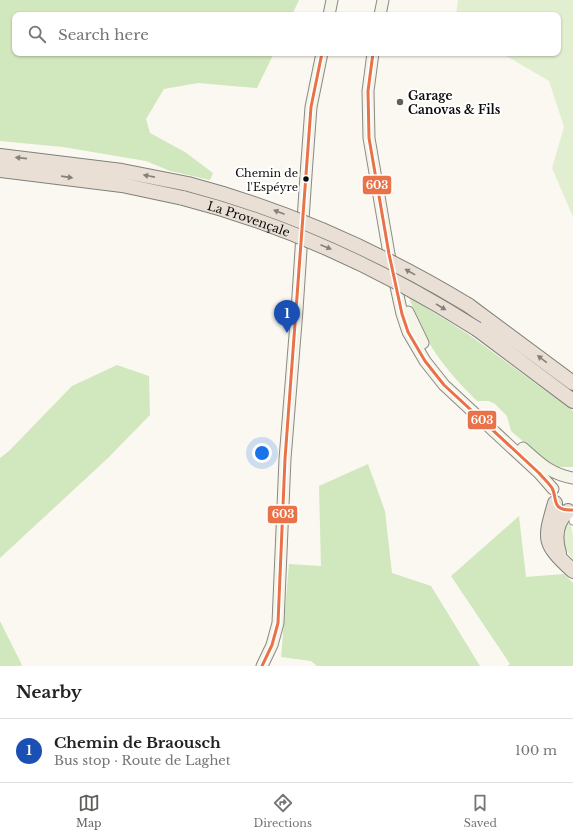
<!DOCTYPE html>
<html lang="en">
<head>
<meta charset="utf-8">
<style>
	:root { --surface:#fff; --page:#f2f2f2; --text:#222; --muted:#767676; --line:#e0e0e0; --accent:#5f5f5c }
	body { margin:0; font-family:"Libre Baskerville",serif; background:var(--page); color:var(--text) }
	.you { position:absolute; left:262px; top:453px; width:14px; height:14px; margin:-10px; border:3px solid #fff; border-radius:50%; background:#1a73e8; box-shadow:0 0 0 6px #1a73e833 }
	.badge { display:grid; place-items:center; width:26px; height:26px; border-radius:50%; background:var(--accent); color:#fff; font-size:13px; font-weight:700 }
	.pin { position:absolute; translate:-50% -33px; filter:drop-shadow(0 1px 2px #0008) }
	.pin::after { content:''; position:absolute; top:21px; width:14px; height:12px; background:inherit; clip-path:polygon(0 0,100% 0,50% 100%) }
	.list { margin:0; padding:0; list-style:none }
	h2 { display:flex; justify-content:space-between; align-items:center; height:52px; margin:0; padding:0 16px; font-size:17px }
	h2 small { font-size:13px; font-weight:400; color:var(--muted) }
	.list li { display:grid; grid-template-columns:26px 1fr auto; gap:12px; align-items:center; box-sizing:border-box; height:64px; padding:0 16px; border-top:1px solid var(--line) }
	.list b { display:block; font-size:15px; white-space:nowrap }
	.list p { margin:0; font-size:13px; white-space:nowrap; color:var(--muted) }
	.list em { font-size:13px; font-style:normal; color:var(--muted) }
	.icon { flex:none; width:22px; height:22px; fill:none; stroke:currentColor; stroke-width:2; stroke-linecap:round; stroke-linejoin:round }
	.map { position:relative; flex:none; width:573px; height:666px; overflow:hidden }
	.search { position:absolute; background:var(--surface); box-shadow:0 1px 3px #0004; left:12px; right:12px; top:12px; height:44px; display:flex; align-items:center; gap:10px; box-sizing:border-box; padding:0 14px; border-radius:8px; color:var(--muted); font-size:15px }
	.sheet { height:116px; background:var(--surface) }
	nav { display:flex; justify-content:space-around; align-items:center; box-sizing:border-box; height:56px; border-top:1px solid var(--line); background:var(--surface); font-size:11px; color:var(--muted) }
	nav a { display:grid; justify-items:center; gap:2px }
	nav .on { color:var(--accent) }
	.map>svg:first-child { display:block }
	.green { fill:#e1efd0 }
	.forest { fill:#d1e7be }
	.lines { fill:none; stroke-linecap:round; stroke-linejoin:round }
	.street-casing { stroke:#93928f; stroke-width:9 }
	.secondary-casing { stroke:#8a8985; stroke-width:13 }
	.highway-casing { stroke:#80807c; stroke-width:16 }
	.street { stroke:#fefefd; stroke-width:7 }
	.secondary { stroke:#f5f4e8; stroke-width:11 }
	.highway { stroke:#e9dfd4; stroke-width:14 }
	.highway-bridge-casing { stroke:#80807c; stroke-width:16; stroke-linecap:butt }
	.highway-bridge { stroke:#e9dfd4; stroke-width:14 }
	.bus-1-casing { stroke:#fff; stroke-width:6 }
	.bus-1 { stroke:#e97249; stroke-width:3 }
	.oneway { fill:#86807a }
	.poi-dot { fill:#5f5f5c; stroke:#fff; stroke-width:1.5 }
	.bus-dot { fill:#0c0c0c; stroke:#fff; stroke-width:1.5 }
	.labels { text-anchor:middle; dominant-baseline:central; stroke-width:4; stroke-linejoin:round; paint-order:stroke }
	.bus-label { font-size:11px; fill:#0c0c0c; stroke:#fff; text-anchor:end }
	.poi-label { font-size:12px; font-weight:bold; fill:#0c0c0c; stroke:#fff; text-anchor:start }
	.street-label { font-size:12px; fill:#0c0c0c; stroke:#fff }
	.line-badge { stroke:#fff; stroke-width:1.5 }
	.badge-label { font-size:11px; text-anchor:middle; font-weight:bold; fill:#fff }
</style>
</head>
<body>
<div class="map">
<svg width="573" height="666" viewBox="0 0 573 666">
	<rect width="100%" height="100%" fill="#faf8f0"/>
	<!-- green -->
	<path class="green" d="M 458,0 L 573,0 L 573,217 L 552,168 L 564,127 L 549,81 L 501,53 L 558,53 L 558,15 L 456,15 Z
		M 567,521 L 570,521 L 573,535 L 573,559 C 563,547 561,536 567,521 Z"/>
	<!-- forest -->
	<path class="forest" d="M 0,0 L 299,0 L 292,15 L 15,15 L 15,53 L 274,53 L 257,88 L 198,83 L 164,89 L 146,119 L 150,133 L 185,152 L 213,173 L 210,180 L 170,171 L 146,161 L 63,147 L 0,141 Z
		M 409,297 L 468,334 L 573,411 L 573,467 L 553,467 L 511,431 L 507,416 L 495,404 L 489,401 L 477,401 C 442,366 425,344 409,297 Z
		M 117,365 L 149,376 L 150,415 L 108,458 L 0,558 L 0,458 L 9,451 L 72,386 Z
		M 368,464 L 385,511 L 392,573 L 431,586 L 480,666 L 317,666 L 311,661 L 281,657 L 289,564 L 321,566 L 319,486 Z
		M 519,516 L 526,577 L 564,574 L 573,583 L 573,666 L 507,666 L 510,664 L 451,576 Z
		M 0,621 L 22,665 L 21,666 L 0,666 Z"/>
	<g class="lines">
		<!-- street casing -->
		<g class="street-casing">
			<path id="street" d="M 572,511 L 573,521"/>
		</g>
		<!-- secondary casing -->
		<g class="secondary-casing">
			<path id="secondary" d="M 329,15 L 332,0
				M 380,15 L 383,0
				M 373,53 L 368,91 L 369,138 L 389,254 L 402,314 L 408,332 L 425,361 L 444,385 L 539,473 L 553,489
				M 408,312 L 423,343
				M 523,448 C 540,463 550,474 573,478
				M 262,666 L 272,645 L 278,623 L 285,459 L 297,310 L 306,175 L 311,107 L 322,53"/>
		</g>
		<!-- highway casing -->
		<g class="highway-casing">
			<path id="highway" d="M 0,156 L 122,171 L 188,184
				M 0,170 L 122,185 L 183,198
				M 468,305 L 573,383
				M 477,329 L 573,401
				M 555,503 C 544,541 543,543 573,571
				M 559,553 C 554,537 556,522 568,511"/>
		</g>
		<!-- street -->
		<use href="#street" class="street"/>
		<!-- secondary -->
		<use href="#secondary" class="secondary"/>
		<!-- highway -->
		<use href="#highway" class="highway"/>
		<!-- highway-bridge casing -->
		<g class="highway-bridge-casing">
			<g id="highway-bridge">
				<path d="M 188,184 C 287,210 380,252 468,305"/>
				<path id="s1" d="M 183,198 C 289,225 386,271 477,329"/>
			</g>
		</g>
		<!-- highway-bridge -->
		<use href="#highway-bridge" class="highway-bridge"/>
		<!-- bus-1 casing -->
		<g class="bus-1-casing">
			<path id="bus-1" d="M 373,53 L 368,91 L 369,138 L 389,254 L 402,314 L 408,332 L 425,361 L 444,385 L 539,473 C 543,478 548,482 552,488 C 558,498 550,511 573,510
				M 262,666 L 272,645 L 278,623 L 285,459 L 311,107 L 322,53"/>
		</g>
		<!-- bus-1 -->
		<use href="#bus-1" class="bus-1"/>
	</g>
	<!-- one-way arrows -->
	<defs><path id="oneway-solid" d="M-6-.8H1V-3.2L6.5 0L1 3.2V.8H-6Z"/></defs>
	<g class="oneway">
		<use href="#oneway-solid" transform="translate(21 158) rotate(-174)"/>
		<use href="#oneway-solid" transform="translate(149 176) rotate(-169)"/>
		<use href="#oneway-solid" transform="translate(67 177) rotate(8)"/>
		<use href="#oneway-solid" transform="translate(279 212) rotate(-159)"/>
		<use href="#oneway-solid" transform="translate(326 247) rotate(23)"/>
		<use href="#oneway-solid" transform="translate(410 272) rotate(-151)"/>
		<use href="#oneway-solid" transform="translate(441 307) rotate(31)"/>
		<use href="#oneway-solid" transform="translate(542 359) rotate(-143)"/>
	</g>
	<!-- markers -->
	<circle class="poi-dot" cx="400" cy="102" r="4"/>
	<circle class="bus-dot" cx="306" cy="179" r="3.5"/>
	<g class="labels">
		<!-- bus labels -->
		<g class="bus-label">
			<text x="298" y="173">Chemin de<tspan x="298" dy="14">l'Espéyre</tspan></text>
		</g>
		<!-- poi labels -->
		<g class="poi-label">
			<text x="408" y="95">Garage<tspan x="408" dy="14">Canovas &amp; Fils</tspan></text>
		</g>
		<!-- street labels -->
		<g class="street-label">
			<text stroke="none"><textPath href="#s1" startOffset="69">La Provençale</textPath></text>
		</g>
	</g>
	<g class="line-badge">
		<rect x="362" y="175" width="30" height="20" rx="4" fill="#e97249"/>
		<rect x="467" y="410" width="30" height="20" rx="4" fill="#e97249"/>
		<rect x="267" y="505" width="31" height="19" rx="4" fill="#e97249"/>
	</g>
	<g class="badge-label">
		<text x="377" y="189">603</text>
		<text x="482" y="424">603</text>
		<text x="283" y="518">603</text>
	</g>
</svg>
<div class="you"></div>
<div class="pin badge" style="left:287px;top:333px;background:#1a4fb4">1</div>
<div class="search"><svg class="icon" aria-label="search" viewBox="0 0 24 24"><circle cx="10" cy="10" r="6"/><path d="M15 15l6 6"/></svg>Search here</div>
</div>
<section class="sheet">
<h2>Nearby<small></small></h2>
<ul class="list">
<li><span class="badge" style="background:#1a4fb4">1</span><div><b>Chemin de Braousch</b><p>Bus stop · Route de Laghet</p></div><em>100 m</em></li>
</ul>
</section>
<nav>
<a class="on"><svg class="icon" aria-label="map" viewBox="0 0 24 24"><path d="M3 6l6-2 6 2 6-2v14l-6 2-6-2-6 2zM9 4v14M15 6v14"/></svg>Map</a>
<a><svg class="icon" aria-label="directions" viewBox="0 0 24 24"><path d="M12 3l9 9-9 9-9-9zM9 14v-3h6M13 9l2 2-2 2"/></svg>Directions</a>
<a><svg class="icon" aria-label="saved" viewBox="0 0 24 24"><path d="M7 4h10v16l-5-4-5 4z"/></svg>Saved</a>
</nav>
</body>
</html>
